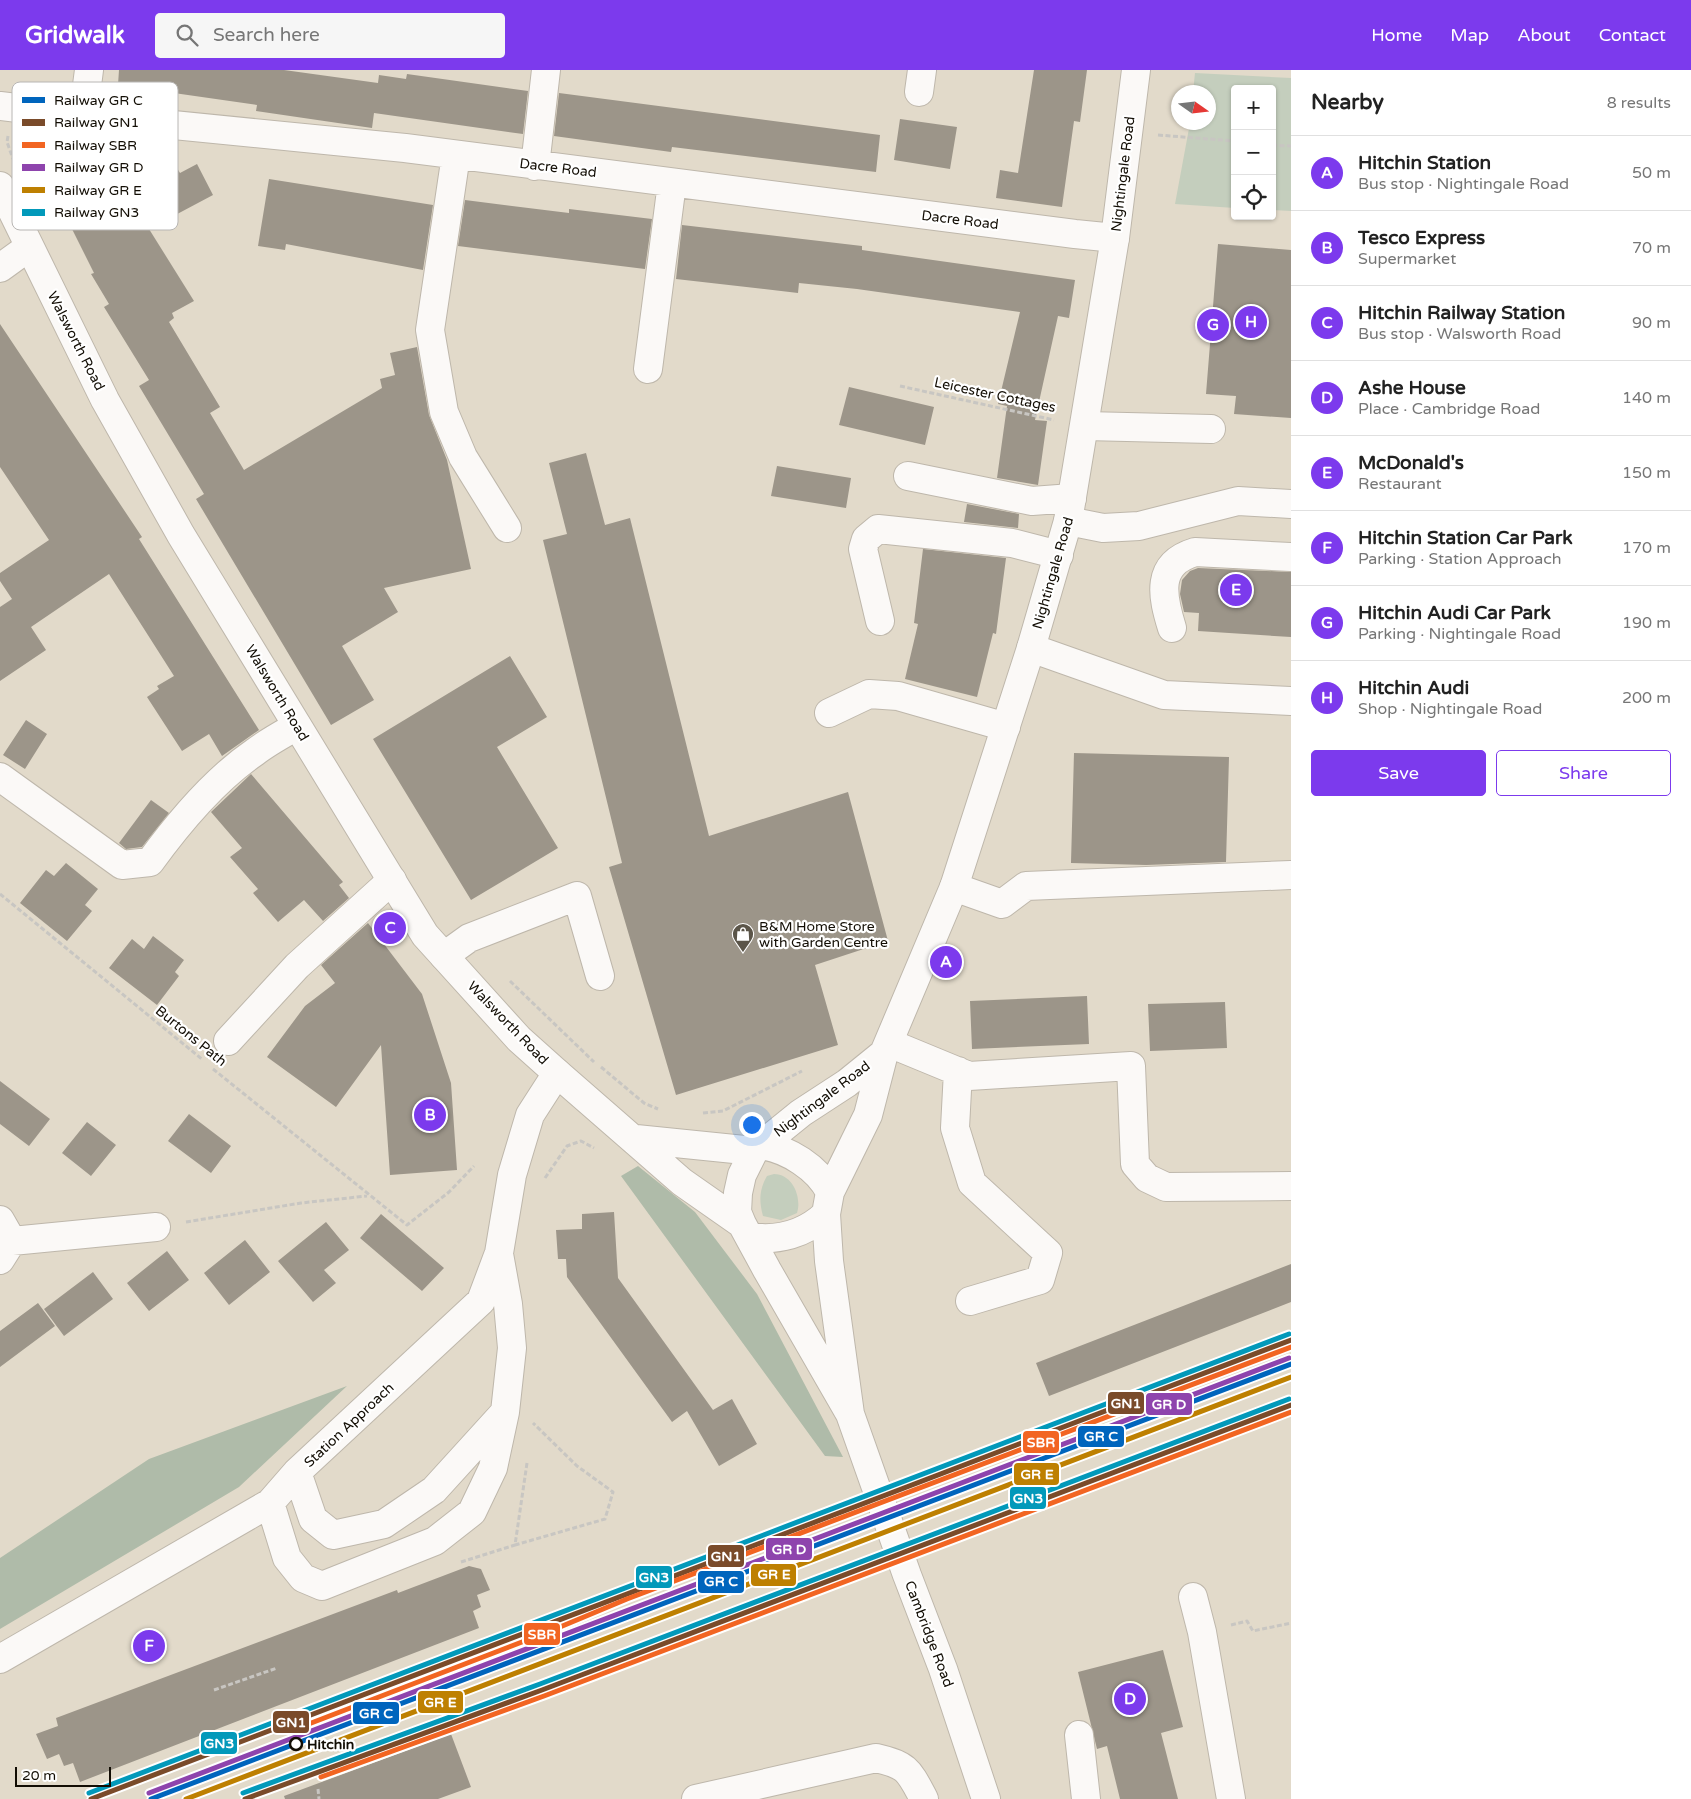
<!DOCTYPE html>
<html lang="en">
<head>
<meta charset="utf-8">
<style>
	:root { --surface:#fff; --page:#f6f6f6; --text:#222; --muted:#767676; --line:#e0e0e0; --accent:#7c3aed }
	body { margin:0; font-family:"Varela Round",sans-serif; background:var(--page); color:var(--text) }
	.controls { position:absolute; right:15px; top:15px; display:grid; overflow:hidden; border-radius:5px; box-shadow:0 1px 4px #0004 }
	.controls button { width:45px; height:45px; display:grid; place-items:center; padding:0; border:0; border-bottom:1px solid var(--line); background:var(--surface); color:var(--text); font:25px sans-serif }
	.compass { position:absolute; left:1171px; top:15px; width:45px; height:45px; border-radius:50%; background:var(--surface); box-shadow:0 1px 4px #0004; rotate:104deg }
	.scale { position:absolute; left:15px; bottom:12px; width:96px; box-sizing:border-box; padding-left:5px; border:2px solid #120d04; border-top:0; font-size:14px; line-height:18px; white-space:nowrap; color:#120d04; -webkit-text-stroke:4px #fff; paint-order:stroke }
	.you { position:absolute; left:751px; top:1054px; width:18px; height:18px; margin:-12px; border:4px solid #fff; border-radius:50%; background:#1a73e8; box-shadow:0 0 0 8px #1a73e833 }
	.badge { display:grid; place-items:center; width:32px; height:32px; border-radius:50%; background:var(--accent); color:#fff; font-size:16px; font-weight:700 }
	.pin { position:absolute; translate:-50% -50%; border:2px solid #fff; box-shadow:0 1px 5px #0006 }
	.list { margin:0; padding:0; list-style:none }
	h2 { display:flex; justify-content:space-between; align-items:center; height:65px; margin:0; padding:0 20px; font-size:21px }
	h2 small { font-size:16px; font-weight:400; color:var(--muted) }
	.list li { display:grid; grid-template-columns:32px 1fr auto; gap:15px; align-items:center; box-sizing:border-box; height:75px; padding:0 20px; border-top:1px solid var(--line) }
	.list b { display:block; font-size:19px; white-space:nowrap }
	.list p { margin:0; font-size:16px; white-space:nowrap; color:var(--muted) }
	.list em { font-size:16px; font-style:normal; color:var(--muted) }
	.actions { display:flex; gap:10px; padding:15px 20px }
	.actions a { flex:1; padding:11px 0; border:1px solid var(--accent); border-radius:5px; text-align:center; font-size:18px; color:var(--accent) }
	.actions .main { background:var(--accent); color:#fff }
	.icon { flex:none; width:28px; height:28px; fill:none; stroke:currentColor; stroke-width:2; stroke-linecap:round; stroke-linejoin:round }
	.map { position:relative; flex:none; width:1291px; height:1729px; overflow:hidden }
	header { display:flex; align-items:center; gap:30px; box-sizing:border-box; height:70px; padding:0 25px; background:var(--accent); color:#fff }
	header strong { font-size:24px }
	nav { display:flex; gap:28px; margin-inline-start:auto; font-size:18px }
	.search { width:350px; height:45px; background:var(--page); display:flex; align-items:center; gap:12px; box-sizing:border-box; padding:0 18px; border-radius:5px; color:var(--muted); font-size:19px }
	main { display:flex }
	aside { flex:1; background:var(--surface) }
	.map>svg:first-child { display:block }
	.green { fill:#c4cebd }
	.forest { fill:#afbba9 }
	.building { fill:#9c9589 }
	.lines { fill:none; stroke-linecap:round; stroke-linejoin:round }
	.minor-casing { stroke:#beb7ab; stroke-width:30 }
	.major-casing { stroke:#beb7ab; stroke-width:30 }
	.path { stroke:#c8c6c2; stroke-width:3; stroke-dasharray:5 2.5; stroke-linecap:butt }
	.minor { stroke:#fbf9f7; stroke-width:28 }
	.major { stroke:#fbf9f7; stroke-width:28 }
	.rail-1-casing { stroke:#fff; stroke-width:9 }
	.rail-2-casing { stroke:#fff; stroke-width:9 }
	.rail-3-casing { stroke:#fff; stroke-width:9 }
	.rail-4-casing { stroke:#fff; stroke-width:9 }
	.rail-5-casing { stroke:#fff; stroke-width:9 }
	.rail-6-casing { stroke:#fff; stroke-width:9 }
	.rail-1 { stroke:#0065bd; stroke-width:5 }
	.rail-2 { stroke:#7a4b2a; stroke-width:5 }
	.rail-3 { stroke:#f26522; stroke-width:5 }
	.rail-4 { stroke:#8e44ad; stroke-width:5 }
	.rail-5 { stroke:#be8001; stroke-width:5 }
	.rail-6 { stroke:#0299ba; stroke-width:5 }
	.stop-dot { fill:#fff; stroke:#120d04; stroke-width:2.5 }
	.labels { text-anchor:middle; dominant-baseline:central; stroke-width:4.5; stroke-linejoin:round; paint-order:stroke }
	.street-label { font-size:14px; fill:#120d04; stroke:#fff }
	.poi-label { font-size:14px; fill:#120d04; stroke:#fff; text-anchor:start }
	.stop-label { font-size:14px; font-weight:bold; fill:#120d04; stroke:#fff; text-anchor:start }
	.key { fill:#fff; stroke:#b8b6b4; stroke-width:1 }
	.key-label { font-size:14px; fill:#120d04 }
	.line-badge { stroke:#fff; stroke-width:2 }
	.badge-label { font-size:14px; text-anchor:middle; font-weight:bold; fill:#fff }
</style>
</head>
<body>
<header>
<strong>Gridwalk</strong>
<div class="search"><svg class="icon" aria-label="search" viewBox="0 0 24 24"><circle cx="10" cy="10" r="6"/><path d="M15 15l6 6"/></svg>Search here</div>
<nav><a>Home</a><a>Map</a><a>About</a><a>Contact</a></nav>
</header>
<main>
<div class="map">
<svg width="1291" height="1729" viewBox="0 0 1291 1729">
	<rect width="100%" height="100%" fill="#e2daca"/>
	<!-- green -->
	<path class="green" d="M 1195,3 L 1291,8 L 1291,141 L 1272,140 L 1272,19 L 1235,19 L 1235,138 L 1175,134 L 1190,53 L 1208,52 L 1208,22 L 1193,22 Z
		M 774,1104 C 793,1104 802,1128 797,1143 L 781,1150 L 763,1146 C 759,1131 759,1120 767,1106 Z"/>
	<!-- forest -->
	<path class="forest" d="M 638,1096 L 695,1142 L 757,1224 L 843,1387 L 825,1386 L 621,1106 Z
		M 347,1316 L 239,1417 L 0,1559 L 0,1488 L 149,1389 Z"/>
	<!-- building -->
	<path class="building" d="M 119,0 L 284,0 L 378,13 L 379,5 L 406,9 L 407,4 L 528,21 L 523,64 L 374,43 L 372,58 L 256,41 L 257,35 L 118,15 Z
		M 1034,0 L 1087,0 L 1080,52 L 1074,51 L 1062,137 L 996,128 L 1000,100 L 1018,103 Z
		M 559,23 L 880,65 L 876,102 L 672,77 L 671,82 L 554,66 Z
		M 900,49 L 957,57 L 950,99 L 894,90 Z
		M 32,79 L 82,89 L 98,122 L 153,93 L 158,102 L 174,93 L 180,103 L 197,94 L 213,125 L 149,159 L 194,231 L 172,243 L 174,248 L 169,252 L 220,337 L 210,343 L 244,400 L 382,318 L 380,309 L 395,305 L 390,283 L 417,277 L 429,345 L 447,390 L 471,499 L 384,518 L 398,542 L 342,576 L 374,630 L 331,655 L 196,429 L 204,424 L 139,316 L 149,310 L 104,237 L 109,234 L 91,204 L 94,203 Z
		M 269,109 L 433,135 L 423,200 L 286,174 L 285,180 L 258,176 Z
		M 465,130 L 569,143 L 569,139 L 652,149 L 645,199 L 458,176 Z
		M 682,155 L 862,176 L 862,180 L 1075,210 L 1069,248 L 1058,246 L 1035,350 L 1047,351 L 1038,415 L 997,408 L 1007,336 L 998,334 L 1020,242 L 857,219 L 799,213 L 798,223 L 676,209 Z
		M 1218,174 L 1291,180 L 1291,348 L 1234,344 L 1236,326 L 1206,324 Z
		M 0,254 L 142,467 L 139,469 L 259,660 L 222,686 L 209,664 L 182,681 L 147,627 L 159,619 L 157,616 L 174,606 L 109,504 L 31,557 L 46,580 L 0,611 L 0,537 L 12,529 L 0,511 L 0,503 L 49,470 L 0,397 Z
		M 849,317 L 934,337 L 925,375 L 839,355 Z
		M 586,383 L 605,455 L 630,448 L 709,766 L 848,722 L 888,871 L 815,895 L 838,975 L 676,1025 L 609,797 L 622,793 L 543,470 L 567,464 L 549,393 Z
		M 777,396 L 851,408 L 846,438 L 771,426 Z
		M 967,434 L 1019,444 L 1018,458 L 964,452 Z
		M 923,479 L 1006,488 L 996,564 L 993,563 L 977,627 L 905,609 L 918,554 L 914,553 Z
		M 1198,498 L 1291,502 L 1291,567 L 1198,561 L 1199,543 L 1184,542 L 1180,524 L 1182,510 L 1190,501 Z
		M 510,586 L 547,647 L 497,677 L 558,778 L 471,830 L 373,669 Z
		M 26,650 L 47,664 L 25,699 L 3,685 Z
		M 1074,683 L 1229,687 L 1226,792 L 1146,795 L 1071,793 Z
		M 251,704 L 343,812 L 339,815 L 349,828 L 323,851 L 304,830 L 278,852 L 253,823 L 258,819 L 230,787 L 242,778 L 211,742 Z
		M 151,730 L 169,743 L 142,777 L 126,779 L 119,773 Z
		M 66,793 L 98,819 L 85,835 L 92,841 L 67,871 L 20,833 L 46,800 L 54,806 Z
		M 368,853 L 422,924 L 451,1013 L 457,1100 L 390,1105 L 381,975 L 336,1037 L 267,987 L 305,936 L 335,913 L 321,895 Z
		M 153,866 L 184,890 L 175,902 L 179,906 L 157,935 L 109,898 L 132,869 L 144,879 Z
		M 1087,926 L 1089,974 L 972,979 L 970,931 Z
		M 1225,932 L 1227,978 L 1150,981 L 1148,934 Z
		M 0,1011 L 50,1049 L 29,1076 L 0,1054 Z
		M 189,1044 L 231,1076 L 211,1103 L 168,1071 Z
		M 87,1052 L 116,1075 L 91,1106 L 62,1083 Z
		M 614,1142 L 618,1208 L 713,1340 L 732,1329 L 757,1374 L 719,1396 L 687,1341 L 672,1352 L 567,1207 L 566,1189 L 558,1189 L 556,1160 L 582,1159 L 582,1144 Z
		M 381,1144 L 444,1198 L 422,1221 L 360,1168 Z
		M 326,1152 L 349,1180 L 324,1200 L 336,1213 L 313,1232 L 278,1191 Z
		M 245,1170 L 270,1202 L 229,1235 L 204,1203 Z
		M 167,1181 L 189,1210 L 149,1241 L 127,1213 Z
		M 1291,1194 L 1291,1232 L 1049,1326 L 1036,1293 Z
		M 93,1202 L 113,1229 L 64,1266 L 44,1239 Z
		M 38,1233 L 55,1256 L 0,1297 L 0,1261 Z
		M 469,1496 L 481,1499 L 490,1520 L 477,1525 L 481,1537 L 473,1541 L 479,1558 L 80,1712 L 73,1693 L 64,1696 L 59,1684 L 47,1689 L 36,1664 L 58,1656 L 56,1648 L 397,1520 L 398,1523 Z
		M 1163,1580 L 1183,1657 L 1161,1663 L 1178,1729 L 1120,1729 L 1107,1676 L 1097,1679 L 1078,1602 Z
		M 451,1664 L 471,1717 L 438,1729 L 285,1729 L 284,1726 Z"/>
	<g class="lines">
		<!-- minor casing -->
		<g class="minor-casing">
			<path id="minor" d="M 919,22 L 922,0
				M 0,36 L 83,46 L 405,78 L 1075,164 L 1115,168
				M 83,46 L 89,0
				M 456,85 L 430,260 L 444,342 L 463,387 L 507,458
				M 535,96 L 546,0
				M 0,198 L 29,177
				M 648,299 L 672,113
				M 1085,356 L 1211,359
				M 908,406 L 1032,431 L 1072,428
				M 1068,451 L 1103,458 L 1139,456 L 1238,431 L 1291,434
				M 880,551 L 863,479 L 866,469 L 878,459 L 1012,473 L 1059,485
				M 1172,558 C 1162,526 1155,494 1195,482 L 1291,487
				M 1031,578 L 1164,625 L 1291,631
				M 829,643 L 869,624 L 898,626 L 1006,657
				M 0,707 L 122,795 L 150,792 C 179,752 214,710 255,682 C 268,672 283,664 297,656
				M 954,817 L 1002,834 L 1026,816 L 1291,805
				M 444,886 L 469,868 L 577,826 L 600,906
				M 228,971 L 297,896 L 392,810
				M 889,973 L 969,1006 L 1131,996 L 1135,1094 L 1147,1108 L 1166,1117 L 1291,1116
				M 958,1001 L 955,1058 L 972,1113 L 1048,1183 L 1040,1210 L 970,1231
				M 0,1150 L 12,1171 L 0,1190
				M 12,1171 L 156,1157
				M 297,1402 L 313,1449 L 333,1465 L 384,1454 L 434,1420 L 504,1343
				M 270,1433 L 287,1488 L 303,1508 L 322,1516 L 435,1471 L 472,1442 L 493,1398 L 505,1342 L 512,1278 L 508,1234 L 499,1184
				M 1193,1527 L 1202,1562 L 1231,1729
				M 0,1589 L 270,1433 L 297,1402 L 481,1231 L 499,1183 L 512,1105 L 530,1045 L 557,1003
				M 1079,1665 L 1086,1729
				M 696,1729 L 876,1688 C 908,1695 909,1701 924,1729"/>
		</g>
		<!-- major casing -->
		<g class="major-casing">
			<path id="major" d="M 0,116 L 105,330 L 181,465 L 425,865 L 519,969 L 557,1003 L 682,1112 L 742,1154
				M 884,983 L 847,1013 L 801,1043 L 754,1081 L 742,1105 L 738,1123 L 737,1142 L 742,1154 L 767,1200 L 850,1344 L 907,1505 L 943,1599 L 986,1729
				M 636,1069 L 754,1081
				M 761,1075 C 788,1079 818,1098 830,1122
				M 750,1167 C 778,1171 805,1164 826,1144
				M 850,1344 L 829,1191 L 826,1144 L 830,1122 L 868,1045 L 884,983 L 954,817 L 1031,578 L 1068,451 L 1115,168 L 1136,0"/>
		</g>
		<!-- path -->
		<path class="path" d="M 1158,65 L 1235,71
			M 8,66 L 7,72 L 13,89
			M 1272,75 L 1291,76
			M 900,316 L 1054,350
			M 0,824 L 203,990
			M 510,911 L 594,992
			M 601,997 L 644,1033 L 658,1039
			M 213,999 L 407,1155 L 449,1122 L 474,1096
			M 703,1043 L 723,1041 L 802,1001
			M 545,1108 L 567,1076 L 581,1071 L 594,1078
			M 186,1152 L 301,1133 L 367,1126
			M 527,1393 L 515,1475 L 605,1449 L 613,1422 L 577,1396 L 533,1353
			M 461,1492 L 515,1475
			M 1231,1555 L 1247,1551 L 1253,1561 L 1291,1553
			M 214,1620 L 277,1598
			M 318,1719 L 319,1729"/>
		<!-- minor -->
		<use href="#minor" class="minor"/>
		<!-- major -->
		<use href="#major" class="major"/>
		<!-- rail-1 casing -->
		<g class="rail-1-casing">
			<path id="rail-1" d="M 151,1729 L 1291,1294"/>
		</g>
		<!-- rail-2 casing -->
		<g class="rail-2-casing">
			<path id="rail-2" d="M 91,1729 L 1291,1270
				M 245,1729 L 542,1620 L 1291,1335"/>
		</g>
		<!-- rail-3 casing -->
		<g class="rail-3-casing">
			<path id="rail-3" d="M 293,1660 L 548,1562 L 627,1529 L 1291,1277
				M 321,1707 L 544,1626 L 1291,1342"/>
		</g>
		<!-- rail-4 casing -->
		<g class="rail-4-casing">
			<path id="rail-4" d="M 149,1723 L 1289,1288"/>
		</g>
		<!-- rail-5 casing -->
		<g class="rail-5-casing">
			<path id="rail-5" d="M 186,1729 L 1291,1307"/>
		</g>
		<!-- rail-6 casing -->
		<g class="rail-6-casing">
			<path id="rail-6" d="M 89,1723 L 1289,1264
				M 243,1723 L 540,1614 L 1289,1329"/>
		</g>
		<!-- rail-1 -->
		<use href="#rail-1" class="rail-1"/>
		<!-- rail-2 -->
		<use href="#rail-2" class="rail-2"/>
		<!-- rail-3 -->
		<use href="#rail-3" class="rail-3"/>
		<!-- rail-4 -->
		<use href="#rail-4" class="rail-4"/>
		<!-- rail-5 -->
		<use href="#rail-5" class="rail-5"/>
		<!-- rail-6 -->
		<use href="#rail-6" class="rail-6"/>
	</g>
	<!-- icons -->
	<defs>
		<g id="shop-pin" transform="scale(1.125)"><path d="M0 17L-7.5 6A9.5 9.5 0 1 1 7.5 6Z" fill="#5b5549" stroke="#fff"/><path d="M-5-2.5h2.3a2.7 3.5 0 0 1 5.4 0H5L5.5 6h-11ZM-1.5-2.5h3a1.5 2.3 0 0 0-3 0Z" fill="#fff"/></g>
	</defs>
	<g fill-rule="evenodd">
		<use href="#shop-pin" x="743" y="864"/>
	</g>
	<!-- markers -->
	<circle class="stop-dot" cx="296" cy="1674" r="6"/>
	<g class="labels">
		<!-- street labels -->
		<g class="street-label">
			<text transform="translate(558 98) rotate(7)">Dacre Road</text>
			<text transform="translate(1123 104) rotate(-83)">Nightingale Road</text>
			<text transform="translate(960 150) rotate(7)">Dacre Road</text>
			<text transform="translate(76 271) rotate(63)">Walsworth Road</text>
			<text transform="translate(995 325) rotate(12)">Leicester Cottages</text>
			<text transform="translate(1053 503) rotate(-74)">Nightingale Road</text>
			<text transform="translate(277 623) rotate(59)">Walsworth Road</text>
			<text transform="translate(508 953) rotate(46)">Walsworth Road</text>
			<text transform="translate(191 966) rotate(39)">Burtons Path</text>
			<text transform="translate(822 1029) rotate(-37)">Nightingale Road</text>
			<text transform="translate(349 1355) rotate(-43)">Station Approach</text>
			<text transform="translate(929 1564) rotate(69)">Cambridge Road</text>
		</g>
		<!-- poi labels -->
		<g class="poi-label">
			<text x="759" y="856">B&amp;M Home Store<tspan x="759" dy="16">with Garden Centre</tspan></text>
		</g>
		<!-- stop labels -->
		<g class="stop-label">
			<text x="307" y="1674">Hitchin</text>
		</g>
	</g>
	<!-- legend -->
	<rect x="12" y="12" width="166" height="148" rx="8" class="key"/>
	<rect x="22" y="27" width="23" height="6" fill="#0065bd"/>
	<rect x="22" y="49" width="23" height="7" fill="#7a4b2a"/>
	<rect x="22" y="72" width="23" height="6" fill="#f26522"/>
	<rect x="22" y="94" width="23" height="7" fill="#8e44ad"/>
	<rect x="22" y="117" width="23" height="6" fill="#be8001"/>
	<rect x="22" y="139" width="23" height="7" fill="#0299ba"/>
	<g class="key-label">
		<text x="54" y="35">Railway GR C</text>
		<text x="54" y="57">Railway GN1</text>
		<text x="54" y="80">Railway SBR</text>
		<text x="54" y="102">Railway GR D</text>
		<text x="54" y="125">Railway GR E</text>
		<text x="54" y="147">Railway GN3</text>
	</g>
	<g class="line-badge">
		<rect x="1107" y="1321" width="38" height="24" rx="5" fill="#7a4b2a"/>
		<rect x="1145" y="1322" width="48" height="24" rx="5" fill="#8e44ad"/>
		<rect x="1077" y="1355" width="48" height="23" rx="5" fill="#0065bd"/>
		<rect x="1022" y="1360" width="38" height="24" rx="5" fill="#f26522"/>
		<rect x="1013" y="1392" width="47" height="24" rx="5" fill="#be8001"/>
		<rect x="1009" y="1416" width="38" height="24" rx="5" fill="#0299ba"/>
		<rect x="765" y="1467" width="48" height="24" rx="5" fill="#8e44ad"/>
		<rect x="707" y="1474" width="38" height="24" rx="5" fill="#7a4b2a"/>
		<rect x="750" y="1493" width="47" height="24" rx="5" fill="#be8001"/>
		<rect x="635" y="1495" width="38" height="24" rx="5" fill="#0299ba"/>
		<rect x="697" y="1500" width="48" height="24" rx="5" fill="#0065bd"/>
		<rect x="523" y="1552" width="38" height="24" rx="5" fill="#f26522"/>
		<rect x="417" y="1620" width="47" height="24" rx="5" fill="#be8001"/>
		<rect x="352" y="1631" width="48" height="24" rx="5" fill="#0065bd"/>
		<rect x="272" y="1640" width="38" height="24" rx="5" fill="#7a4b2a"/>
		<rect x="200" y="1661" width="38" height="24" rx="5" fill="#0299ba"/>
	</g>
	<g class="badge-label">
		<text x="1126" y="1338">GN1</text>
		<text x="1169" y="1339">GR D</text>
		<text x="1101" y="1371">GR C</text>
		<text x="1041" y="1377">SBR</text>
		<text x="1037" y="1409">GR E</text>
		<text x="1028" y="1433">GN3</text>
		<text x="789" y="1484">GR D</text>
		<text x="726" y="1491">GN1</text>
		<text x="774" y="1509">GR E</text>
		<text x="654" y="1512">GN3</text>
		<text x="721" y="1516">GR C</text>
		<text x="542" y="1569">SBR</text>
		<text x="440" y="1637">GR E</text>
		<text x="376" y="1648">GR C</text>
		<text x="291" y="1657">GN1</text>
		<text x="219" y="1678">GN3</text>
	</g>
</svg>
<div class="controls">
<button>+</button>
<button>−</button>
<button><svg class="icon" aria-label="locate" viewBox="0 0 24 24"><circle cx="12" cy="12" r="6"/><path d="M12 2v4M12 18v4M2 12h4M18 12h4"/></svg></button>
</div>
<svg class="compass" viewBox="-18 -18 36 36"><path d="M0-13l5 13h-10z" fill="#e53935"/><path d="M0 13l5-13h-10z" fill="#767676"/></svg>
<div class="scale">20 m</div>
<div class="you"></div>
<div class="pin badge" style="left:946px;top:892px">A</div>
<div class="pin badge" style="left:430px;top:1045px">B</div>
<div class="pin badge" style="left:390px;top:858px">C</div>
<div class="pin badge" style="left:1130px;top:1629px">D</div>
<div class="pin badge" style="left:1236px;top:520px">E</div>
<div class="pin badge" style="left:149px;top:1576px">F</div>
<div class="pin badge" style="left:1213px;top:255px">G</div>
<div class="pin badge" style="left:1251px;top:252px">H</div>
</div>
<aside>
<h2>Nearby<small>8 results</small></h2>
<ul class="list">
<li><span class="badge">A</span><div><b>Hitchin Station</b><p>Bus stop · Nightingale Road</p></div><em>50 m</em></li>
<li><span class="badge">B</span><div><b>Tesco Express</b><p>Supermarket</p></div><em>70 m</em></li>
<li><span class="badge">C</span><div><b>Hitchin Railway Station</b><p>Bus stop · Walsworth Road</p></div><em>90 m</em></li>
<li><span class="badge">D</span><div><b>Ashe House</b><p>Place · Cambridge Road</p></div><em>140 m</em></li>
<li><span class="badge">E</span><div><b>McDonald's</b><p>Restaurant</p></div><em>150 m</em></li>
<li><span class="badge">F</span><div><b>Hitchin Station Car Park</b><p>Parking · Station Approach</p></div><em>170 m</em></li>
<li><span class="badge">G</span><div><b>Hitchin Audi Car Park</b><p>Parking · Nightingale Road</p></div><em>190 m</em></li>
<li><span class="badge">H</span><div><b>Hitchin Audi</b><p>Shop · Nightingale Road</p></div><em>200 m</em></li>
</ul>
<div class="actions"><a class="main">Save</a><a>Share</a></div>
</aside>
</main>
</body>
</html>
